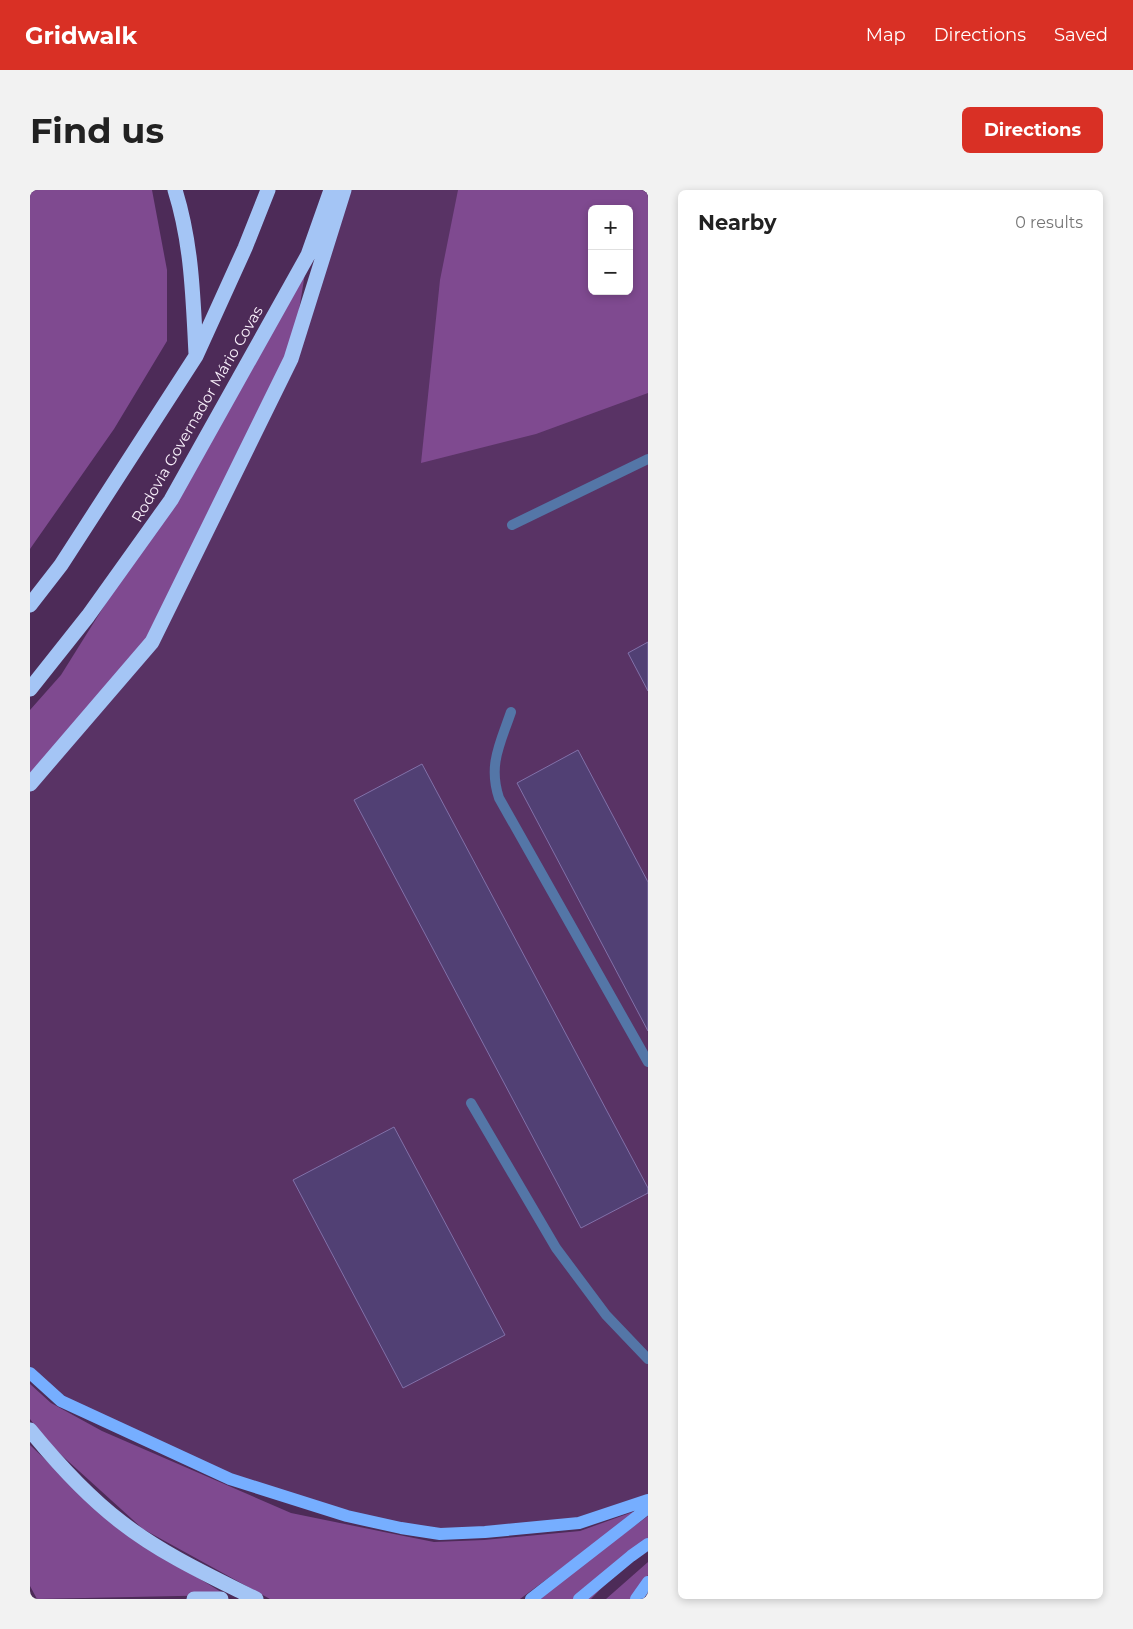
<!DOCTYPE html>
<html lang="en">
<head>
<meta charset="utf-8">
<style>
	:root { --surface:#fff; --page:#f2f2f2; --text:#222; --muted:#767676; --line:#e0e0e0; --accent:#d93025 }
	body { margin:0; font-family:Montserrat,sans-serif; background:var(--page); color:var(--text) }
	.controls { position:absolute; right:15px; top:15px; display:grid; overflow:hidden; border-radius:8px; box-shadow:0 2px 8px #0003 }
	.controls button { width:45px; height:45px; display:grid; place-items:center; padding:0; border:0; border-bottom:1px solid var(--line); background:var(--surface); color:var(--text); font:25px sans-serif }
	.list { margin:0; padding:0; list-style:none }
	h2 { display:flex; justify-content:space-between; align-items:center; height:65px; margin:0; padding:0 20px; font-size:21px }
	h2 small { font-size:16px; font-weight:400; color:var(--muted) }
	.map { position:relative; flex:none; width:618px; height:1409px; overflow:hidden; border-radius:8px }
	header { display:flex; align-items:center; gap:30px; box-sizing:border-box; height:70px; padding:0 25px; background:var(--accent); color:#fff }
	header strong { font-size:24px }
	nav { display:flex; gap:28px; margin-inline-start:auto; font-size:18px }
	.intro { display:flex; align-items:center; justify-content:space-between; box-sizing:border-box; height:120px; padding:0 30px }
	h1 { margin:0; font-size:35px }
	.button { padding:12px 22px; border-radius:8px; background:var(--accent); color:#fff; font-size:18px; font-weight:700 }
	main { display:flex; gap:30px; padding:0 30px }
	aside { flex:1; background:var(--surface); border-radius:8px; box-shadow:0 2px 8px #0003 }
	.map>svg:first-child { display:block }
	.built { fill:#593365; fill-rule:evenodd }
	.green { fill:#7f4a90; fill-rule:evenodd }
	.building { fill:#514074; stroke:#8271a9 }
	.lines { fill:none; stroke-linecap:round; stroke-linejoin:round }
	.lane { stroke:#5476a7; stroke-width:10 }
	.primary { stroke:#76aeff; stroke-width:12 }
	.highway { stroke:#a4c5f5; stroke-width:15 }
	.labels { text-anchor:middle; dominant-baseline:central; stroke-width:4; stroke-linejoin:round; paint-order:stroke }
	.street-label { font-size:15px; fill:#f9f0fb; stroke:#4d2b58 }
</style>
</head>
<body>
<header>
<strong>Gridwalk</strong>
<nav><a>Map</a><a>Directions</a><a>Saved</a></nav>
</header>
<div class="intro"><h1>Find us</h1><a class="button">Directions</a></div>
<main>
<div class="map">
<svg width="618" height="1409" viewBox="0 0 618 1409">
	<rect width="100%" height="100%" fill="#4d2b58"/>
	<!-- built -->
	<path class="built" d="M 314,0 L 618,0 L 618,1310 L 549,1333 L 410,1344 L 251,1305 L 73,1232 L 0,1183 L 0,594 L 261,169 ZM 562,19 L 599,19 L 599,101 L 562,101 Z"/>
	<!-- green -->
	<path class="green" d="M 0,0 L 122,0 L 137,80 L 137,151 L 84,239 L 0,359 Z
		M 428,0 L 618,0 L 618,203 L 506,244 L 391,273 L 410,90 ZM 562,19 L 599,19 L 599,101 L 562,101 Z
		M 278,65 L 261,169 L 122,452 L 0,585 L 0,520 L 31,485 L 131,325 Z
		M 0,1194 L 21,1213 L 72,1241 L 261,1323 L 354,1342 L 404,1352 L 454,1350 L 550,1341 L 611,1319 L 490,1409 L 240,1409 L 113,1339 L 17,1252 L 0,1229 Z
		M 0,1255 L 87,1338 L 196,1405 L 7,1409 L 0,1396 Z
		M 618,1326 L 618,1350 L 561,1409 L 505,1409 Z
		M 618,1372 L 618,1385 L 602,1409 L 576,1409 Z"/>
	<!-- building -->
	<path class="building" d="M 618,452 L 618,501 L 598,463 Z
		M 548,560 L 618,692 L 618,841 L 487,593 Z
		M 392,574 L 618,998 L 618,1003 L 551,1038 L 324,610 Z
		M 364,937 L 475,1145 L 373,1198 L 263,990 Z"/>
	<g class="lines">
		<!-- lane -->
		<path class="lane" d="M 482,335 L 618,269
			M 481,522 C 470,554 458,575 469,608 L 618,872
			M 441,913 L 526,1058 L 576,1125 L 618,1169"/>
		<!-- primary -->
		<path class="primary" d="M 0,1183 L 31,1211 L 200,1289 L 317,1326 L 371,1338 L 410,1344 L 455,1342 L 549,1333 L 618,1310
			M 501,1409 L 618,1318
			M 549,1409 L 601,1366 L 618,1354
			M 606,1409 L 618,1392"/>
		<!-- highway -->
		<path class="highway" d="M 145,0 C 162,54 163,108 166,164
			M 0,415 L 31,375 L 166,166 L 215,58 L 238,0
			M 0,499 L 58,426 L 141,310 L 278,65 L 301,0
			M 0,594 L 122,452 L 261,169 L 314,0
			M 0,1240 C 27,1273 57,1306 91,1332 C 132,1364 180,1386 226,1409
			M 164,1409 L 191,1409"/>
	</g>
	<g class="labels">
		<!-- street labels -->
		<g class="street-label">
			<text transform="translate(167 224) rotate(-60)">Rodovia Governador Mário Covas</text>
		</g>
	</g>
</svg>
<div class="controls">
<button>+</button>
<button>−</button>
</div>
</div>
<aside>
<h2>Nearby<small>0 results</small></h2>
<ul class="list">
</ul>
</aside>
</main>
</body>
</html>
